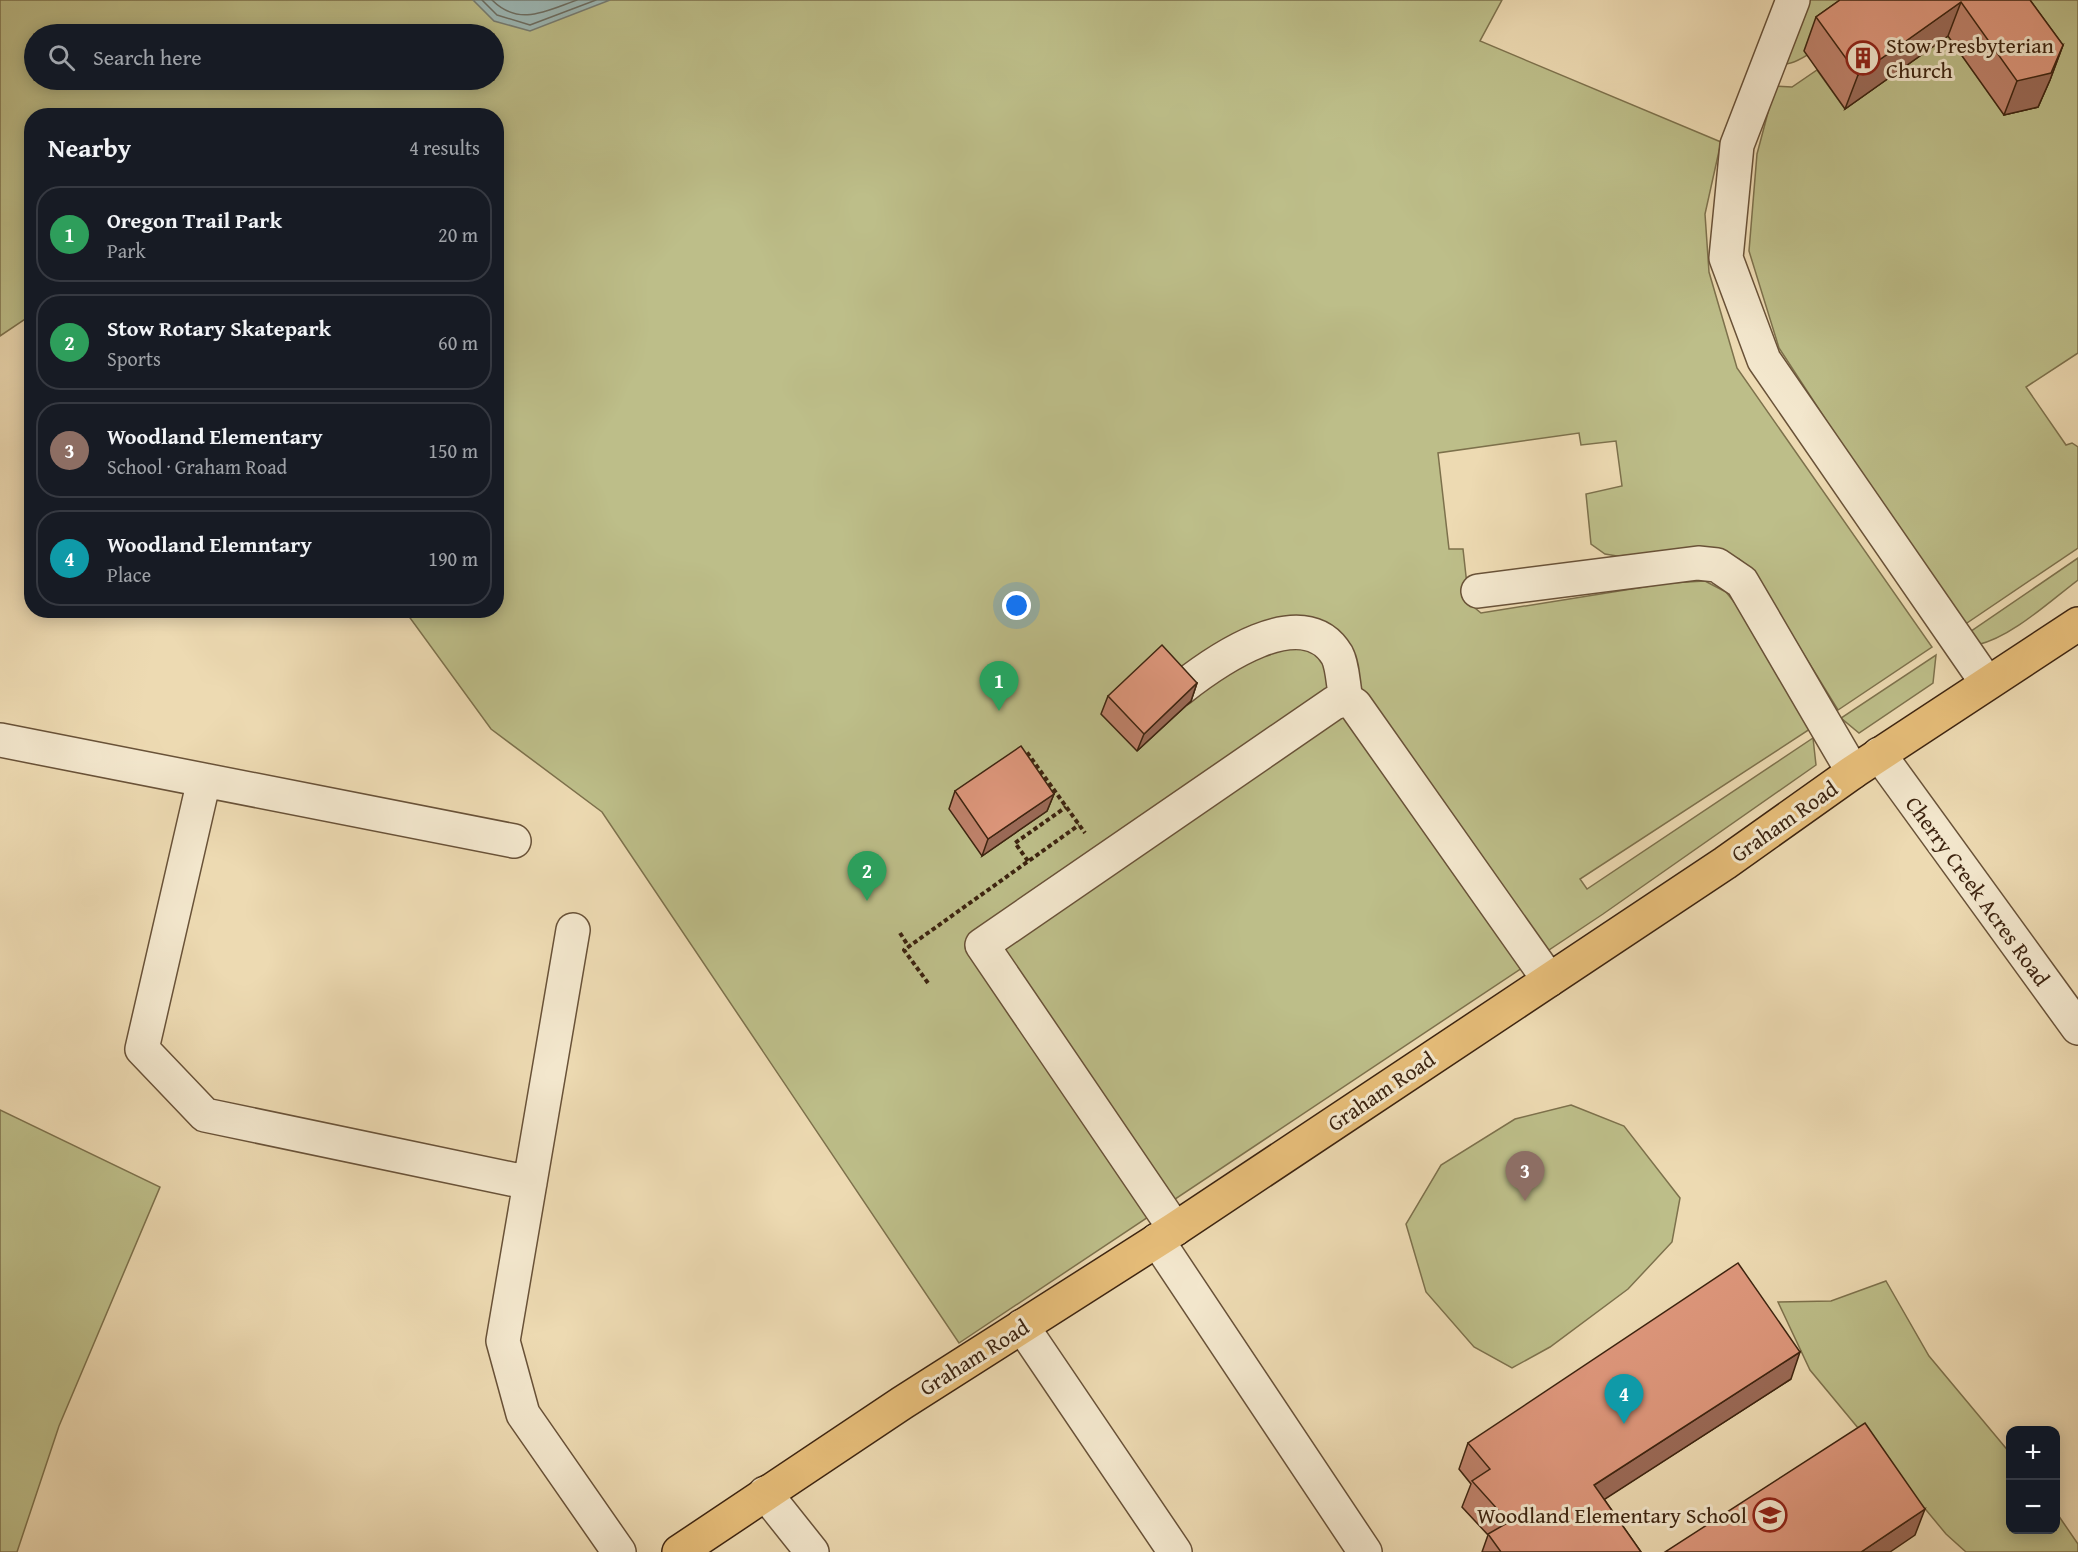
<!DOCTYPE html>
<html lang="en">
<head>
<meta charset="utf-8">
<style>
	:root { --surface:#171b24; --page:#20242c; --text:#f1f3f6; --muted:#9ea1a6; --line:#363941; --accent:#b45309 }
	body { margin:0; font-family:"Gentium Book Plus",serif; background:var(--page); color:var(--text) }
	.controls { position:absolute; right:18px; bottom:18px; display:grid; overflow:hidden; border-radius:12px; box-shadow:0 3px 15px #0003 }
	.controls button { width:54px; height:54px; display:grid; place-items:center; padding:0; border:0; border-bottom:2px solid var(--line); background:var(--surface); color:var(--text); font:30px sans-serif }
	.you { position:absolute; left:1017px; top:606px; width:21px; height:21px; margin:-15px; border:4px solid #fff; border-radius:50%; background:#1a73e8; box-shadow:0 0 0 9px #1a73e833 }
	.badge { display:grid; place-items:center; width:39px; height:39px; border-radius:50%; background:var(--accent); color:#fff; font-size:20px; font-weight:700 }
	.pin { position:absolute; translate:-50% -50px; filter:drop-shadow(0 2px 3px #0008) }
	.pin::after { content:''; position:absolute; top:32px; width:21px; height:18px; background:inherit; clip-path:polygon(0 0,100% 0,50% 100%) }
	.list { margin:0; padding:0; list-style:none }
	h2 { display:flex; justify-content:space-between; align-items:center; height:78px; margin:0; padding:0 24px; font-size:26px }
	h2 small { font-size:20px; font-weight:400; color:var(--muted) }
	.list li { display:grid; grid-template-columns:39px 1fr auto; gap:18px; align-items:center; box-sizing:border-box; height:96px; margin:0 12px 12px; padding:0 12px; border:2px solid var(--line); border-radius:24px }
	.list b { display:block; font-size:22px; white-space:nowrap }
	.list p { margin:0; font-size:20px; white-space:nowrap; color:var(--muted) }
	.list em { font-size:20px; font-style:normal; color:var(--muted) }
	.icon { flex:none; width:33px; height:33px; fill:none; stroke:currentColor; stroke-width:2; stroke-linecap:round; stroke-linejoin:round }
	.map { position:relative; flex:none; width:2078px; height:1552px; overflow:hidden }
	.search { position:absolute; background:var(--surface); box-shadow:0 3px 15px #0003; left:24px; top:24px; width:480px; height:66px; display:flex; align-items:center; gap:15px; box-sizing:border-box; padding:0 21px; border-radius:33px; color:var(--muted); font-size:22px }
	.panel { position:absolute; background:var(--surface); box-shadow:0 3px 15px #0003; left:24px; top:108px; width:480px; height:510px; border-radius:24px }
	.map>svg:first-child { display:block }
	.green { fill:#bdbe89; stroke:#7d714c; stroke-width:1.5; fill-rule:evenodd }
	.water { fill:#9cb8b6; stroke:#767d74; stroke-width:1.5 }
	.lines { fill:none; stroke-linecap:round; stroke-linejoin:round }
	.shore { stroke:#6c6e63; stroke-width:1.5 }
	.minor-casing { stroke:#695238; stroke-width:36 }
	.major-casing { stroke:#3d2410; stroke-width:36 }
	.path { stroke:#3d2410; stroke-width:4; stroke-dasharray:4.5 3; stroke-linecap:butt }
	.minor { stroke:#f3e7cd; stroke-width:33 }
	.major { stroke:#e6bd79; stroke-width:33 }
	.wall { fill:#bf826b; stroke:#3d2410; stroke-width:1.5 }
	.shaded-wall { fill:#9b6a57; stroke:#3d2410; stroke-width:1.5 }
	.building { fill:#de977c; stroke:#3d2410; stroke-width:1.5 }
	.labels { text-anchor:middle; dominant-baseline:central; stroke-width:6; stroke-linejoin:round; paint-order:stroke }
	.poi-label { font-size:22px; fill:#3d2410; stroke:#f3e7cd; text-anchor:start }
	.street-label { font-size:22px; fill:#3d2410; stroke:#f3e7cd }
</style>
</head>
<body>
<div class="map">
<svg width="2078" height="1552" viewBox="0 0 2078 1552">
	<rect width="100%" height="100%" fill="#eddab2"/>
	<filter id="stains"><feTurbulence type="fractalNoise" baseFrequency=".00333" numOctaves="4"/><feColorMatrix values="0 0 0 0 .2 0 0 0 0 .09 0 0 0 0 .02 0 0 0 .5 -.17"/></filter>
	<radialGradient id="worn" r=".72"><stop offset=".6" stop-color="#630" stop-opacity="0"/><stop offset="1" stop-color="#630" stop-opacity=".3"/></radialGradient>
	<!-- green -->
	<path class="green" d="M 0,0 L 1502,0 L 1480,41 L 1721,142 L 1705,214 L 1709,272 L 1737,368 L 1932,647 L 1838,710 L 1752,570 L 1739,559 L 1718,550 L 1617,556 L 1605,554 L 1591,544 L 1586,494 L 1622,486 L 1616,441 L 1581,445 L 1579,433 L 1438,453 L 1449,549 L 1463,549 L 1469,603 L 1481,613 L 1669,583 L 1705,581 L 1726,592 L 1743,613 L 1810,729 L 1580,879 L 1587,889 L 1813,738 L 1816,765 L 1603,914 L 959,1343 L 602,812 L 491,729 L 405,611 L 496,610 L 496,116 L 32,116 L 31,315 L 0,336 ZM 34,34 L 494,34 L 494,80 L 34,80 Z
		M 1808,0 L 1876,0 C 1857,15 1805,66 1783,64 Z
		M 1993,0 L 2078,0 L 2078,353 L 2026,387 L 2066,445 L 2072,443 L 2078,447 L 2078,548 L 1961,627 L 1779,348 L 1749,251 L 1757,154 L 1775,86 L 1792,87 L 1817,70 L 1845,109 L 1948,36 L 2004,115 L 2038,107 L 2050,79 Z
		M 2078,558 L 2078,580 C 2050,601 2012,637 1977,645 L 1967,634 Z
		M 1936,655 L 1933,683 L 1859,733 L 1841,718 Z
		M 1571,1105 L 1624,1126 L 1680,1198 L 1672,1242 L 1628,1289 L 1550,1347 L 1512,1368 L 1474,1347 L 1426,1292 L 1406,1224 L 1441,1165 L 1515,1119 Z
		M 0,1110 L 160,1187 L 59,1426 L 17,1552 L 0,1552 Z
		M 1886,1281 L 1929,1356 L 2010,1453 L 2010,1530 L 2056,1530 L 2056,1512 L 2078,1544 L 2078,1552 L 1966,1552 L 1946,1534 L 1810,1370 L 1778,1302 L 1831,1301 Z"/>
	<!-- water -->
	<path class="water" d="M 473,0 L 610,0 L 530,31 L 494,21 Z"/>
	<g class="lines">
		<!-- shore -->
		<path class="shore" d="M 482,0 L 497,15 L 530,25 L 596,0
			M 492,0 C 519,27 546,11 577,0"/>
		<!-- minor casing -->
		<g class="minor-casing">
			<path id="minor" d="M 1793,0 L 1737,145 L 1726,258 L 1764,360 L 1987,683
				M 1478,591 L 1698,563 L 1717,565 L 1742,582 L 1853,772
				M 1180,689 C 1213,663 1303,598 1337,655 C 1343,666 1343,686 1346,699
				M 0,740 L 514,841
				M 1879,754 L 2078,1028
				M 204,780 L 142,1049 L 205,1115 L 530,1183
				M 573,930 L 503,1341 L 523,1414 L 619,1552
				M 1175,1229 L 982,945 L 1334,703 L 1346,699 L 1355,705 L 1549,980
				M 1157,1240 L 1365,1552
				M 1022,1326 L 1175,1552
				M 765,1493 L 812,1552"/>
		</g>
		<!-- major casing -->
		<g class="major-casing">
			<path id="major" d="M 679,1552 L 902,1403 L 1175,1229 L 1725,863 L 1853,772 L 2078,624"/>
		</g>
		<!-- path -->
		<path class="path" d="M 1022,755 L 1026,751 L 1085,833
			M 1028,861 L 1015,843 L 1066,807
			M 900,933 L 909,947
			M 928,983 L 904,950 L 1079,825"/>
		<!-- minor -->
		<use href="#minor" class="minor"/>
		<!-- major -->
		<use href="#major" class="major"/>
	</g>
	<!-- wall -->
	<path class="wall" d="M 1840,0 L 2030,0 L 2063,45 L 2050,80 L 2038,107 L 2004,115 L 1948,36 L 1845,109 L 1804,51 L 1816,17 Z
		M 1197,683 L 1191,701 L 1137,751 L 1101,714 L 1108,696 Z
		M 955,791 L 1054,794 L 1047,811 L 982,856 L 949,809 Z
		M 1791,1379 L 1604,1499 L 1641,1552 L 1482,1552 L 1488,1535 L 1462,1507 L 1471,1484 L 1459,1469 L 1468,1443 Z"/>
	<!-- shaded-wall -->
	<path class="shaded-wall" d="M 1961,2 L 1948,36 L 1845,109 L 1858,75 Z
		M 2063,45 L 2050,80 L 2038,107 L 2004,115 L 2017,81 Z
		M 1197,683 L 1191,701 L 1137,751 L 1144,734 Z
		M 1054,794 L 1047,811 L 982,856 L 988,839 Z
		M 1800,1352 L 1791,1379 L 1585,1512 L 1594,1485 Z
		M 1925,1509 L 1915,1535 L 1890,1552 L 1861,1552 Z"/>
	<!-- building -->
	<path class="building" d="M 1840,0 L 2030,0 L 2063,45 L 2051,73 L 2017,81 L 1961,2 L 1858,75 L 1816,17 Z
		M 1162,645 L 1197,683 L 1144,734 L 1108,696 Z
		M 1021,746 L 1054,794 L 988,839 L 955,791 Z
		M 1738,1263 L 1800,1352 L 1594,1485 L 1641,1552 L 1501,1552 L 1488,1534 L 1509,1522 L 1472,1481 L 1490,1469 L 1468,1443 Z
		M 1865,1423 L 1925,1509 L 1861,1552 L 1665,1552 Z"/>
	<!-- icons -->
	<defs>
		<g id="building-ring" transform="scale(1.725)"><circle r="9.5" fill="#f3e7cd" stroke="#8f2418" stroke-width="1.5"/><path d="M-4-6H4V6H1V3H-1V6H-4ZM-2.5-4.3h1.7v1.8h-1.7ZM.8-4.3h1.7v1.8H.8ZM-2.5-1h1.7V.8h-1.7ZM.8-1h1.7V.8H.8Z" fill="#8f2418"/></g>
		<g id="school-ring" transform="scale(1.725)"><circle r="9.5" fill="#f3e7cd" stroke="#8f2418" stroke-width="1.5"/><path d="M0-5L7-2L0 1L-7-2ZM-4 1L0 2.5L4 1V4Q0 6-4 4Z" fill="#8f2418"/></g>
	</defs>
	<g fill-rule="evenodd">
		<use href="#building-ring" x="1863" y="58"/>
		<use href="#school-ring" x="1770" y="1515"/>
	</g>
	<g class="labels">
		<!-- poi labels -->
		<g class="poi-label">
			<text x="1886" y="45">Stow Presbyterian<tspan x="1886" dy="25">Church</tspan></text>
			<text x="1747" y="1515" text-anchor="end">Woodland Elementary School</text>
		</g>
		<!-- street labels -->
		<g class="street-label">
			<text transform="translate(1784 821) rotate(-35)">Graham Road</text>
			<text transform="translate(1978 891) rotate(54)">Cherry Creek Acres Road</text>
			<text transform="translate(1381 1091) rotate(-34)">Graham Road</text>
			<text transform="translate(974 1357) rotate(-32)">Graham Road</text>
		</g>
	</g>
	<rect width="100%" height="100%" filter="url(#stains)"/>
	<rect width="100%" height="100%" fill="url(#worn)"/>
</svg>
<div class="controls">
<button>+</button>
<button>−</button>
</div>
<div class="you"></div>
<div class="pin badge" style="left:999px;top:711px;background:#2e9e5b">1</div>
<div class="pin badge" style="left:867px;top:901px;background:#2e9e5b">2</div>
<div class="pin badge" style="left:1525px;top:1201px;background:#8d6e63">3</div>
<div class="pin badge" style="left:1624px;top:1424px;background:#0f9aa8">4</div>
<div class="search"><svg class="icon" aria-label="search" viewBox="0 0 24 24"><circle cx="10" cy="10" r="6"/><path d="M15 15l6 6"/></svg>Search here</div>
<section class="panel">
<h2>Nearby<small>4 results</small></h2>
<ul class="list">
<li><span class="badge" style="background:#2e9e5b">1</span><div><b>Oregon Trail Park</b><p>Park</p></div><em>20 m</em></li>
<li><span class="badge" style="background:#2e9e5b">2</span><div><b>Stow Rotary Skatepark</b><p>Sports</p></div><em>60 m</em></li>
<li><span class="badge" style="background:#8d6e63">3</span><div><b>Woodland Elementary</b><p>School · Graham Road</p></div><em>150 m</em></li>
<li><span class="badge" style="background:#0f9aa8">4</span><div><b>Woodland Elemntary</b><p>Place</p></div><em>190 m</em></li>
</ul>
</section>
</div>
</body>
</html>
